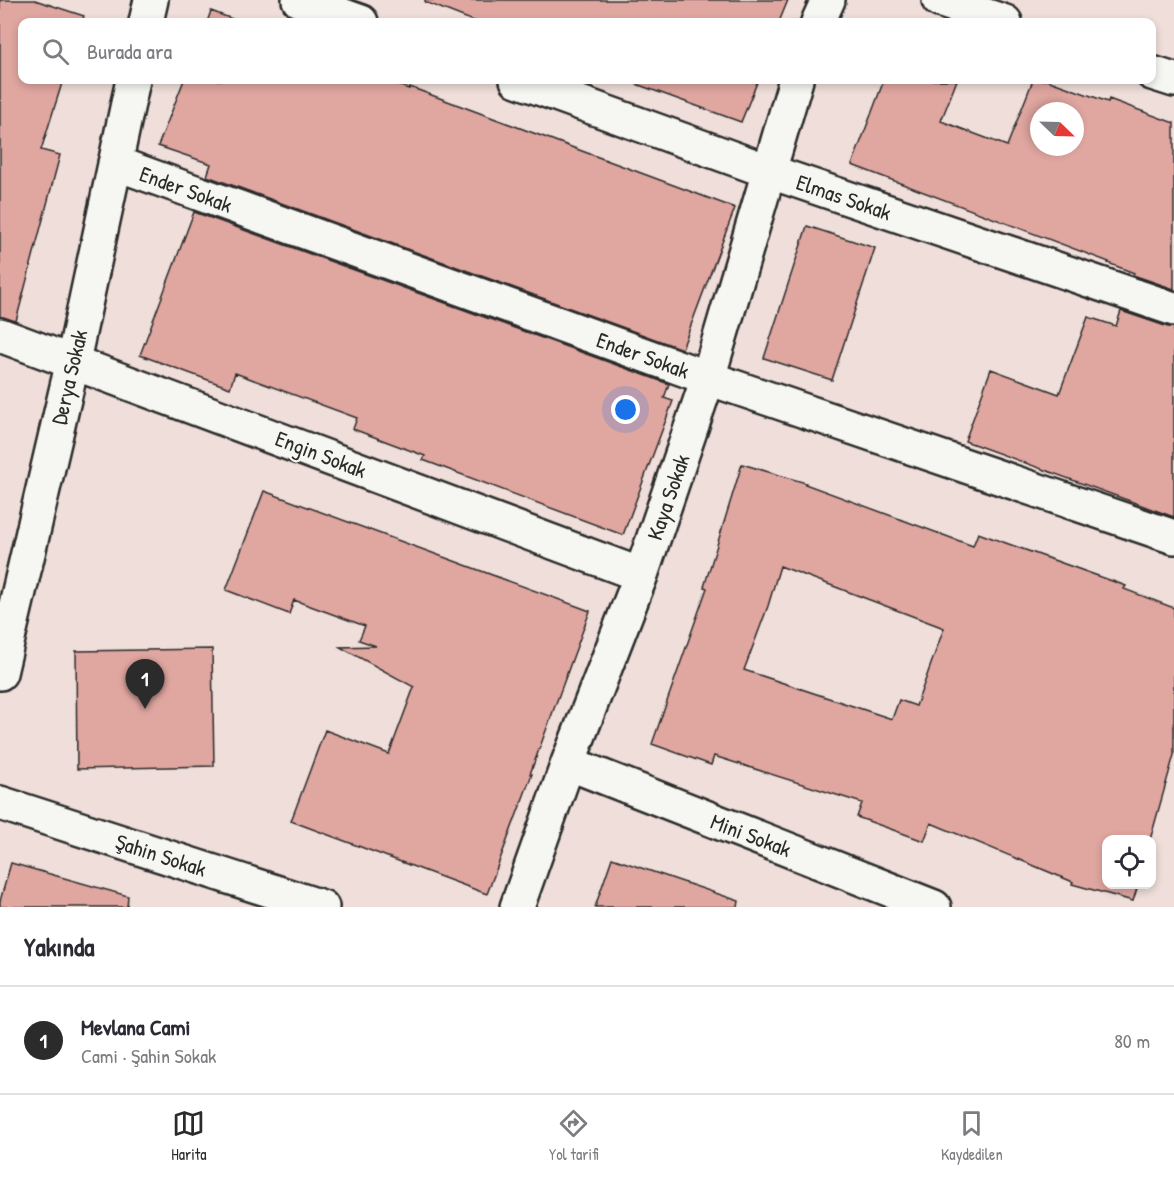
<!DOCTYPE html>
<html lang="tr">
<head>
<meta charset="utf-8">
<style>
	:root { --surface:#fff; --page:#f7f7f7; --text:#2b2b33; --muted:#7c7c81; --line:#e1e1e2; --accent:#2b2b2b }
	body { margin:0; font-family:"Patrick Hand",sans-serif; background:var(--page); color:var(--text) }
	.controls { position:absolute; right:18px; bottom:18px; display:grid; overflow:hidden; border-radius:12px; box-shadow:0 3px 9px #0003 }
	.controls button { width:54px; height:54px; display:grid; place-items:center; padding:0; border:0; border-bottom:2px solid var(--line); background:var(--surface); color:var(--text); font:30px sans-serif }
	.compass { position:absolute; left:1030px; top:102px; width:54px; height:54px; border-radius:50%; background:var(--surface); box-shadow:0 3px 9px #0003; rotate:113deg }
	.you { position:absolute; left:626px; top:410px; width:21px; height:21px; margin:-15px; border:4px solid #fff; border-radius:50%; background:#1a73e8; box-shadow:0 0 0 9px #1a73e833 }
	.badge { display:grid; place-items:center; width:39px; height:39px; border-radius:50%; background:var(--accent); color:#fff; font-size:20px; font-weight:700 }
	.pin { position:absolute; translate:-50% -50px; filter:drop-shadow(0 2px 3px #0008) }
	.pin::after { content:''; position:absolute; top:32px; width:21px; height:18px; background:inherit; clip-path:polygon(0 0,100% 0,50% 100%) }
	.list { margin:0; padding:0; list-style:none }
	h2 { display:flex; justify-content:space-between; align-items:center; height:78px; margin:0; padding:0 24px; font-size:26px }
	h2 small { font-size:20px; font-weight:400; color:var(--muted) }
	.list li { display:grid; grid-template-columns:39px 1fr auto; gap:18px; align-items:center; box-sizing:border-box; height:108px; padding:0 24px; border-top:2px solid var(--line) }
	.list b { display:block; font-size:22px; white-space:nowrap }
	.list p { margin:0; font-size:20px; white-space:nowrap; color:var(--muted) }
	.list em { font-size:20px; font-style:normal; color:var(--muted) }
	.icon { flex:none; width:33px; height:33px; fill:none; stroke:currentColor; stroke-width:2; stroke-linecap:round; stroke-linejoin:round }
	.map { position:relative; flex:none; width:1174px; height:907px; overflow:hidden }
	.search { position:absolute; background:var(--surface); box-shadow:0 3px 9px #0003; left:18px; right:18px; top:18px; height:66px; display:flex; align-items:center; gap:15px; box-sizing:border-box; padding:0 21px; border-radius:12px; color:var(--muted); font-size:22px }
	.sheet { height:186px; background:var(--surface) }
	nav { display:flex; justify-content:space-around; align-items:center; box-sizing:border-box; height:84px; border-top:2px solid var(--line); background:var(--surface); font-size:16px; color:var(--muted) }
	nav a { display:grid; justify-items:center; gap:3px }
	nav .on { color:var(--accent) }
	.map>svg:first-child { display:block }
	.building { fill:#e0a6a0; stroke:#2b2b2b; stroke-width:1.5; fill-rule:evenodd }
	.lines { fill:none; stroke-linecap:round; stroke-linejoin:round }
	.minor-casing { stroke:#2b2b2b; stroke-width:38 }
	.minor { stroke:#f6f6f2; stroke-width:33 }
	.labels { text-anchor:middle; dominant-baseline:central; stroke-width:4.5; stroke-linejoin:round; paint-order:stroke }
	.street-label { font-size:22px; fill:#2b2b2b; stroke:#f6f6f2 }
</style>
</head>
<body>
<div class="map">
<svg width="1174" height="907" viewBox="0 0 1174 907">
	<rect width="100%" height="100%" fill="#efded9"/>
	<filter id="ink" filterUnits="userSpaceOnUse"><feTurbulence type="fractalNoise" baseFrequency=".0167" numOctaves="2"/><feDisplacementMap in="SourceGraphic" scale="12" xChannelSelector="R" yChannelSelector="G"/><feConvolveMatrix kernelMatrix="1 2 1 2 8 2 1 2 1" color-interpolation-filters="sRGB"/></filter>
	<g filter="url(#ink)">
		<!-- building -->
		<path class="building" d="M 0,0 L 35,0 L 84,16 L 82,22 L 22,22 L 22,80 L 63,80 L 41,150 L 60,155 L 16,321 L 0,317 Z
			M 425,0 L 788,0 L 779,22 L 476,22 L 425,2 Z
			M 211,11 L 240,22 L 207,22 Z
			M 184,80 L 384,80 L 409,89 L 410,87 L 735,208 L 682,349 L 207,176 L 211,164 L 158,146 Z
			M 625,80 L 758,80 L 741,122 Z
			M 884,80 L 957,80 L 941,121 L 1007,146 L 1033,80 L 1047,80 L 1108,102 L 1109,99 L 1174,123 L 1174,289 L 1133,275 L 1134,273 L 1108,263 L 1109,262 L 852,165 ZM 1039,111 L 1075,111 L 1075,147 L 1039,147 Z
			M 194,212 L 669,384 L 664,398 L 673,401 L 623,535 L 423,460 L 425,456 L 353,429 L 357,418 L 235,373 L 230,388 L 140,355 Z
			M 807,226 L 875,248 L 832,380 L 764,358 Z
			M 1121,311 L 1168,327 L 1174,327 L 1174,517 L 965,441 L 991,369 L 1059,394 L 1088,317 L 1116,326 Z
			M 742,464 L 806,483 L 805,484 L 973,546 L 978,533 L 1126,586 L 1124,589 L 1174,608 L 1174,755 L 1150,840 L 1107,840 L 1107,885 L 1138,885 L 1133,901 L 1072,884 L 1073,882 L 931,823 L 924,841 L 857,817 L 862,803 L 714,756 L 711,765 L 652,744 L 707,588 L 704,587 ZM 780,566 L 944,628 L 916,706 L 899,700 L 892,719 L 744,670 L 768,606 Z
			M 264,491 L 590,611 L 530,774 L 532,774 L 487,894 L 291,821 L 325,730 L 389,754 L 414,687 L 340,647 L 376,646 L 359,640 L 365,626 L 294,600 L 289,614 L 226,590 Z
			M 212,649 L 214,766 L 77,769 L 76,651 Z
			M 612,858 L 739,901 L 738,907 L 595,907 Z
			M 11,863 L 128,896 L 127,907 L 0,907 L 0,901 Z"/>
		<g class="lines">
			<!-- minor casing -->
			<g class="minor-casing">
				<path id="minor" d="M 299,0 L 361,22
					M 939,0 L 1005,22
					M 146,22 L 151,0
					M 818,22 L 828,0
					M 1152,73 L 1174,80
					M 517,80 L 768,171 L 1174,309
					M 115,163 L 708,378 L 1174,537
					M 0,335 L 641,575
					M 0,673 L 73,361 L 133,80
					M 568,763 L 934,907
					M 0,803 L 322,907
					M 517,907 L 568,763 L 641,575 L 708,378 L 796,80"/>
			</g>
			<!-- minor -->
			<use href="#minor" class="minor"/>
		</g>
	</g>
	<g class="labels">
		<!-- street labels -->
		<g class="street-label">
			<text transform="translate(186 189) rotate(20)">Ender Sokak</text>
			<text transform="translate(844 197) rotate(19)">Elmas Sokak</text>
			<text transform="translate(643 355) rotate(20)">Ender Sokak</text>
			<text transform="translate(69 377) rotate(-77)">Derya Sokak</text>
			<text transform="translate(321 454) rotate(21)">Engin Sokak</text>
			<text transform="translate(668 497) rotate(-71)">Kaya Sokak</text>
			<text transform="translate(751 835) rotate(21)">Mini Sokak</text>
			<text transform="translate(161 855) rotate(18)">Şahin Sokak</text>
		</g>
	</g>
</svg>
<div class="controls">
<button><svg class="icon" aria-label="locate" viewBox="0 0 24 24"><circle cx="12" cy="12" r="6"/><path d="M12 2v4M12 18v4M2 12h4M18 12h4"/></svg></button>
</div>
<svg class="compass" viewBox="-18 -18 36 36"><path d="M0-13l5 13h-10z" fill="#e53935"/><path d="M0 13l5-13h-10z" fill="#7c7c81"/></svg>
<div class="you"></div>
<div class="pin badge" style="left:145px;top:709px">1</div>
<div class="search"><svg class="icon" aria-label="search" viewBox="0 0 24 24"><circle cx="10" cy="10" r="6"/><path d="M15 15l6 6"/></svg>Burada ara</div>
</div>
<section class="sheet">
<h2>Yakında<small></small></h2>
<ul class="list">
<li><span class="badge">1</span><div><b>Mevlana Cami</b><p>Cami · Şahin Sokak</p></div><em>80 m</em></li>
</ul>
</section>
<nav>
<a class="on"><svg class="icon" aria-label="map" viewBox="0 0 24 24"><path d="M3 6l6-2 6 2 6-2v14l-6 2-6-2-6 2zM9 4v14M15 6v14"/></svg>Harita</a>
<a><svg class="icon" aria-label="directions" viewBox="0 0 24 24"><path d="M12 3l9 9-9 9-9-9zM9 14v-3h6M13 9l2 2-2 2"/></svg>Yol tarifi</a>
<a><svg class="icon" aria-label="saved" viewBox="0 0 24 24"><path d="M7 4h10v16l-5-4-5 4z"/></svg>Kaydedilen</a>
</nav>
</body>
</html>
